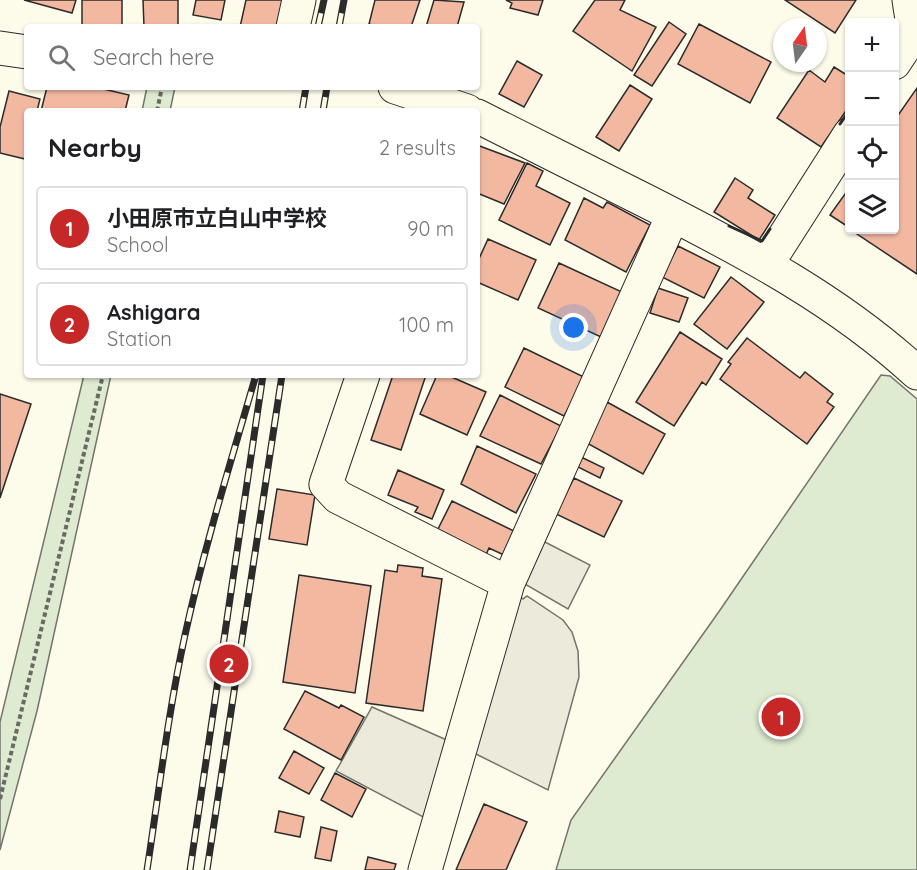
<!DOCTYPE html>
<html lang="en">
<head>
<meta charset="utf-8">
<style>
	:root { --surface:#fff; --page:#f6f6f6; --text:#202124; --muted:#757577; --line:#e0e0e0; --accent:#c62828 }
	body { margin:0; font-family:Quicksand,"Noto Sans JP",sans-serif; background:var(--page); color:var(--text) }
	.controls { position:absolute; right:18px; top:18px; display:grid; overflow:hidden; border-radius:6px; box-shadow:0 2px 4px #0004 }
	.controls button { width:54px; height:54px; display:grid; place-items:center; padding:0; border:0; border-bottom:2px solid var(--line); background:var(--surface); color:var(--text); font:30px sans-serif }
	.compass { position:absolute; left:773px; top:18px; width:54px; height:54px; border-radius:50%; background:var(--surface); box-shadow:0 2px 4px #0004; rotate:14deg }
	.you { position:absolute; left:574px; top:328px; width:21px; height:21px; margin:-15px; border:4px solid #fff; border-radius:50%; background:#1a73e8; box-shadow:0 0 0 9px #1a73e833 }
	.badge { display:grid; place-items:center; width:39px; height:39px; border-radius:50%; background:var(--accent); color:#fff; font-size:20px; font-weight:700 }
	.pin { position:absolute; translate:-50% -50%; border:3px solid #fff; box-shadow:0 2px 6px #0006 }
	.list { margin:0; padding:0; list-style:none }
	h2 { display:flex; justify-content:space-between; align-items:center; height:78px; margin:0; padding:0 24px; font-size:26px }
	h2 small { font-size:20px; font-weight:400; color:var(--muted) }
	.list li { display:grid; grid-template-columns:39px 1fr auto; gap:18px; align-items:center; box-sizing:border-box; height:84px; margin:0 12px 12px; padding:0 12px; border:2px solid var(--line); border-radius:6px }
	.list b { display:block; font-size:22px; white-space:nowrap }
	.list p { margin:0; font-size:20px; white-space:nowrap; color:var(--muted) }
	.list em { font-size:20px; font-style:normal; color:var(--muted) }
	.icon { flex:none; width:33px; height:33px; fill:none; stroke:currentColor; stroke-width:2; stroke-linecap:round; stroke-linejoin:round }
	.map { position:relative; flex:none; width:917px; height:870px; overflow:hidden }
	.search { position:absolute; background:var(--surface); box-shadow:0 2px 4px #0004; left:24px; top:24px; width:456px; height:66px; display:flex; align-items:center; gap:15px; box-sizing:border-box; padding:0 21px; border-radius:6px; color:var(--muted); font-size:22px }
	.panel { position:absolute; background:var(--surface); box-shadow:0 2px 4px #0004; left:24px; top:108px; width:456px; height:270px; border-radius:6px }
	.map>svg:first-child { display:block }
	.green { fill:#deebd1; stroke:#74746e; stroke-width:1.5 }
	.parking { fill:#eceadb; stroke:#74746e; stroke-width:1.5 }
	.building { fill:#f2b8a0; stroke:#2b2b2b; stroke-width:1.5 }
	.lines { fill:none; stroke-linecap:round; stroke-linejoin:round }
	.minor-casing { stroke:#2b2b2b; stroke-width:35 }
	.path { stroke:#6a6964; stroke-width:4; stroke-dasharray:4.5 3; stroke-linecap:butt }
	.minor { stroke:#fdfbea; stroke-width:33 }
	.rail-casing { stroke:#2b2b2b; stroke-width:7 }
	.rail { stroke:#fdfbea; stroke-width:4.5; stroke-dasharray:14; stroke-linecap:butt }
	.wall { stroke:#2b2b2b; stroke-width:3 }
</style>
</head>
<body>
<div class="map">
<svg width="917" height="870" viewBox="0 0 917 870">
	<rect width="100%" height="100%" fill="#fdfbea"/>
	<!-- green -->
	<path class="green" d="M 147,87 L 175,87 L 170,111 L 142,111 Z
		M 84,375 L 111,375 L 37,711 L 0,850 L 0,722 Z
		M 881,375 L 890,376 L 917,399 L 917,870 L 556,870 L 571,820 L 718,613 Z"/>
	<!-- parking -->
	<path class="parking" d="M 541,540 L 590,565 L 568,609 L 523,583 Z
		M 518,595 L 523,599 L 527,596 L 563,620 L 572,632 L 578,651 L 579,677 L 548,790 L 470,751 Z
		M 372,707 L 449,741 L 427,819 L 336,771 Z"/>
	<!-- building -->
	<path class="building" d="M 24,0 L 76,0 L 72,13 Z
		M 82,0 L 122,0 L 122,27 L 82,27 Z
		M 143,0 L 178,0 L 178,27 L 144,27 Z
		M 196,0 L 225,0 L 221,20 L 193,15 Z
		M 246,0 L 294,0 L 287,27 L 240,27 Z
		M 375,0 L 420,0 L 411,27 L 378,27 L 369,24 Z
		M 434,0 L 464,2 L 457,27 L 426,27 Z
		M 506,0 L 543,0 L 538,15 L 510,8 L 512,3 Z
		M 595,0 L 625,0 L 620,10 L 656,27 L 632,71 L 573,31 Z
		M 785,0 L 856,0 L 835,33 Z
		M 669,22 L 686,34 L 652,86 L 634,75 Z
		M 699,24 L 771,62 L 750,103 L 678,64 Z
		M 517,61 L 542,75 L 524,107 L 499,94 Z
		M 834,67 L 850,77 L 850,105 L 821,147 L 777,118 L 809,70 L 825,82 Z
		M 630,85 L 652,99 L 619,151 L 596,137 Z
		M 47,87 L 95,87 L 129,95 L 125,111 L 41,111 Z
		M 917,88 L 917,274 L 851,230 L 894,230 L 894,121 Z
		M 9,91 L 40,99 L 37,111 L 27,111 L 27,150 L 25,159 L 0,153 L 0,127 Z
		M 477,145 L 525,163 L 504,204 L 477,193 Z
		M 527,163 L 543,171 L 536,186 L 570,203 L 550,245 L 499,220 Z
		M 735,178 L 753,190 L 748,198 L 775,215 L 759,240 L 714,212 Z
		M 850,187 L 850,228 L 830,215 Z
		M 584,198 L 603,208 L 607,202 L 650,225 L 626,272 L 565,240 Z
		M 488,239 L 536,260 L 518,300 L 477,282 L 477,263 Z
		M 678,246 L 720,267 L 704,298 L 662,277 Z
		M 559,263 L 622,292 L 601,337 L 538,308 Z
		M 731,277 L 764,302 L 727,349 L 694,324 Z
		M 658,288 L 688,298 L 679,322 L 650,313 Z
		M 680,332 L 722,359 L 706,385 L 702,382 L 674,426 L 636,402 Z
		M 747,338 L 800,378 L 805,372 L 833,394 L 827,402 L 834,407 L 807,444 L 720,379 L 731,364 L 728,362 Z
		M 524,348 L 586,378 L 564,416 L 505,387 Z
		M 393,375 L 426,375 L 401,450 L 371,440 Z
		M 437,375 L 447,375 L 486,392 L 467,435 L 420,414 Z
		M 0,394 L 31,404 L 0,498 Z
		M 500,395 L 561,426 L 541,464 L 480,436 Z
		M 607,402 L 665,434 L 643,474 L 585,442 Z
		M 477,446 L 536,474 L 516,513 L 461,484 Z
		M 581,457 L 604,468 L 600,478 L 576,466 Z
		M 398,470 L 444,490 L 432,519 L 415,512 L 418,507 L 388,495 Z
		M 574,478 L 622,501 L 604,537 L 556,514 Z
		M 277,489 L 315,495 L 307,545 L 269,539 Z
		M 452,501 L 518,533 L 506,556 L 489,548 L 485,557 L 436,533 Z
		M 398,565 L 423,568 L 422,576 L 442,579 L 423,711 L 366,703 L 385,570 L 397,572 Z
		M 299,575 L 371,586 L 355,693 L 283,682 Z
		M 305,691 L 339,708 L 341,705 L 364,717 L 341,760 L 284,729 Z
		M 294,751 L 324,768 L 309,794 L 279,778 Z
		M 335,773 L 366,789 L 352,817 L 321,800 Z
		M 484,804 L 527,822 L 506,870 L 456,870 Z
		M 279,811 L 304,817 L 300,837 L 275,832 Z
		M 321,827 L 337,831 L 331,861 L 315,858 Z
		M 368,857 L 396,864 L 394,870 L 365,870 Z"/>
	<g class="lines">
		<!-- minor casing -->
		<g class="minor-casing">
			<path id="minor" d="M 293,27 L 299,0
				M 0,48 L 27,52
				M 894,63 L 906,45 L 913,26 L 909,0
				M 395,87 L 467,111
				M 477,116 C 535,145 594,175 652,204 C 746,252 839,301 917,373
				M 767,264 L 850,134
				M 363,375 L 326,484 L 338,497 L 508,583
				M 425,870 L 508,583 L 673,215"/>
		</g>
		<!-- path -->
		<path class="path" d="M 157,111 L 162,87
			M 0,799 L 103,375"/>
		<!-- minor -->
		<use href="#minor" class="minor"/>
		<!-- rail casing -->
		<g class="rail-casing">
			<path id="rail" d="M 318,27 L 324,0
				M 339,27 L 344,0
				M 302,111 L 306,87
				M 323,111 L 327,87
				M 147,870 C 159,792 168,713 185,635 C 204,548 231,461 256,375
				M 190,870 L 263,375
				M 207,870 L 282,375"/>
		</g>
		<!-- rail -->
		<use href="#rail" class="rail"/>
		<!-- wall -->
		<path class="wall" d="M 840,124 L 850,109
			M 729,226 L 762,241 L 770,229"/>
	</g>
</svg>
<div class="controls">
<button>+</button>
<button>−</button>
<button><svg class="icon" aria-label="locate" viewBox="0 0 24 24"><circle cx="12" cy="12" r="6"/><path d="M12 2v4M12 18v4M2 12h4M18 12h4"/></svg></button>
<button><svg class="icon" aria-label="layers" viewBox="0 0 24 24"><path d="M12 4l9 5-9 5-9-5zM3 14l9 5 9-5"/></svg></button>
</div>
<svg class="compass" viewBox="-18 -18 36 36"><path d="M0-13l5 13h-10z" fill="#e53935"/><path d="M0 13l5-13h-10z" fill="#757577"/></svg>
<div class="you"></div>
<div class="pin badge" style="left:781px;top:717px">1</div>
<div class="pin badge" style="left:229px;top:664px">2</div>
<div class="search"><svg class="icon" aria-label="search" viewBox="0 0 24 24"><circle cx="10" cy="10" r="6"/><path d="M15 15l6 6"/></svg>Search here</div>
<section class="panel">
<h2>Nearby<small>2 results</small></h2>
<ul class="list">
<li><span class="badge">1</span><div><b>小田原市立白山中学校</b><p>School</p></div><em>90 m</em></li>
<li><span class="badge">2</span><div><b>Ashigara</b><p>Station</p></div><em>100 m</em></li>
</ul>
</section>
</div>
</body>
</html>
